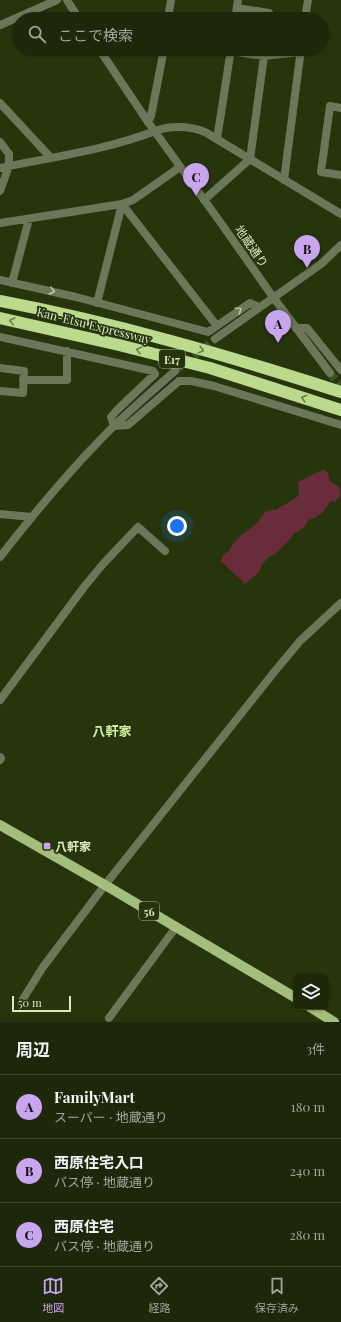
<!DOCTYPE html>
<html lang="ja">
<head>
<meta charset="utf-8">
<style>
	:root { --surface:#1d280a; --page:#253013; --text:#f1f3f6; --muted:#a0a69c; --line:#3b442b; --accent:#c9a5ee }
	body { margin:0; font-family:"Playfair Display","Noto Sans JP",serif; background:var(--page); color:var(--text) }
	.controls { position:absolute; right:12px; bottom:12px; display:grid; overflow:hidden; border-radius:8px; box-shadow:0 1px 3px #0004 }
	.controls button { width:36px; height:36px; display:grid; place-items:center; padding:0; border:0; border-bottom:1px solid var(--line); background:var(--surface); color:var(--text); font:20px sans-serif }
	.scale { position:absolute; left:12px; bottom:10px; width:59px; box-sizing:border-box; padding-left:4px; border:2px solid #d9eac3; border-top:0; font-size:11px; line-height:14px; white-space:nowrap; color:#d9eac3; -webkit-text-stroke:3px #27350d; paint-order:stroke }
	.you { position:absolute; left:177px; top:526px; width:14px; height:14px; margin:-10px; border:3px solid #fff; border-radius:50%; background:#1a73e8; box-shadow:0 0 0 6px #1a73e833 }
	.badge { display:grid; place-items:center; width:26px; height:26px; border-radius:50%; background:var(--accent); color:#111; font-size:13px; font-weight:700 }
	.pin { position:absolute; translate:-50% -33px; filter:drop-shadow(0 1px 2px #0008) }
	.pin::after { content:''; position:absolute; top:21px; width:14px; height:12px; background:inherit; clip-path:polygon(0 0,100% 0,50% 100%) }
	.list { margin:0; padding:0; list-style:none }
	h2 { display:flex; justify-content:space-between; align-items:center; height:52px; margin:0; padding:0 16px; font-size:17px }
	h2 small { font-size:13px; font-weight:400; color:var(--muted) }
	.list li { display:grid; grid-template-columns:26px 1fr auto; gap:12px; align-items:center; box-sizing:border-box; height:64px; padding:0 16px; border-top:1px solid var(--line) }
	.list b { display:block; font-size:15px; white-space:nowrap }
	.list p { margin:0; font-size:13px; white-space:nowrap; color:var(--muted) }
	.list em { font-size:13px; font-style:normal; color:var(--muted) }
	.icon { flex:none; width:22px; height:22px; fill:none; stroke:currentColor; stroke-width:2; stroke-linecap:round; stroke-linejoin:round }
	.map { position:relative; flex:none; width:341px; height:1022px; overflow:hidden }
	.search { position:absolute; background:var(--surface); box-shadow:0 1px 3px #0004; left:12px; right:12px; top:12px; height:44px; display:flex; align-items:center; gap:10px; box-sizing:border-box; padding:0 14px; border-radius:22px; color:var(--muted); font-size:15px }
	.sheet { height:244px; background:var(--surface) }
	nav { display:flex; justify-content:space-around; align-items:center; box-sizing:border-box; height:56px; border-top:1px solid var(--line); background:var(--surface); font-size:11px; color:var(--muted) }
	nav a { display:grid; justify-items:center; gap:2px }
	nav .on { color:var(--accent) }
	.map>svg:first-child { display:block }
	.green { fill:#682c3b }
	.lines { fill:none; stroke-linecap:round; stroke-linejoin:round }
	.tertiary-tunnel { stroke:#425028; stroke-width:8; stroke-dasharray:8 4; stroke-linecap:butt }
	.minor { stroke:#6a7758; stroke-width:8 }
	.tertiary { stroke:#6a7758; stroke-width:8 }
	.primary { stroke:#a4be7e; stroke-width:10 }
	.motorway { stroke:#bbda8d; stroke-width:12 }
	.oneway { stroke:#b8c8a3 }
	.oneway2 { stroke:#6a7f47 }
	.poi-dot { fill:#c9a5ee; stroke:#27350d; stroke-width:1.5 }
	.labels { text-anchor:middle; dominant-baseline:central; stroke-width:3.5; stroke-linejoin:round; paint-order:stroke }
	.shield { fill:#27350d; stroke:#a4b48c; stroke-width:1 }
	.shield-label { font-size:11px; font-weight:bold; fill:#d9eac3 }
	.street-label { font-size:12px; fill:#d9eac3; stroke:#27350d }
	.poi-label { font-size:12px; font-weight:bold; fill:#d9eac3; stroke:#27350d; text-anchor:start }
	.neighbourhood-label { font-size:13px; font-weight:bold; fill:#d0f0a1; stroke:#27350d }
</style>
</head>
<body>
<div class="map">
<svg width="341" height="1022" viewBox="0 0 341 1022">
	<rect width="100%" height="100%" fill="#27350d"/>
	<!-- green -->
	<path class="green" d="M 324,470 L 328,473 L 330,482 C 338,485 341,487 340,496 L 336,501 L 330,502 L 323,512 L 315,518 L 308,520 L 305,526 L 299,531 L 294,533 L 291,538 L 275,554 L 269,557 L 263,563 L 259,572 L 245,584 L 221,561 L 223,555 L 229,551 L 233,544 L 239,537 L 256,524 L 265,512 L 271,510 L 276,510 C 283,504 292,502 299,495 L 298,482 L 315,473 Z"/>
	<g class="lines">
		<!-- tertiary-tunnel -->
		<path class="tertiary-tunnel" d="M 175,371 L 215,339
			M 330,373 L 341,388"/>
		<!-- minor -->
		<path class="minor" d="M 237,8 L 269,13 L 269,19
			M 168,19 L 171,0
			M 235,19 L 238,0
			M 305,19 L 308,0
			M 0,25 L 57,0
			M 216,49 L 264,56 L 300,52
			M 0,103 L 51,158
			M 341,108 L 330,106 L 321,172 L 341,175
			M 148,122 L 151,116 L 164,49
			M 217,139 L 231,49
			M 0,142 L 9,154 L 9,166 L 0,191
			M 0,168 C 52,157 106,150 155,131
			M 284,180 L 301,49
			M 204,200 L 250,159 L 265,49
			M 122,204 L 217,326
			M 0,223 L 122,204 L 133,200 L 180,167
			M 0,280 L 76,297 L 208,332 L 250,303 L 259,307
			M 12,283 L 29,219
			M 97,303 L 122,204
			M 296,328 L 307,328 L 341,370
			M 0,337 L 153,371 L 155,374 L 117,410 L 111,417 L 114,426 L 128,425 L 179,381 L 191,381 L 214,386 L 341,425
			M 0,368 L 24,371 L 23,393 L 0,391
			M 23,380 L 67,380 L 67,351
			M 0,514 L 32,517
			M 0,700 L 84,587 L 103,564 L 138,527 L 165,551
			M 0,757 L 1,758 L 0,760
			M 23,999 L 43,967 L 105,885 L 275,671 L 300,641 L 341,603
			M 109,1018 L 176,927"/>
		<!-- tertiary -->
		<path class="tertiary" d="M 67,0 L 79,19
			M 99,49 L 148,122 L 223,226 L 273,297 L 330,373
			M 155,131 C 171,125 190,126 205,132 L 341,214
			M 215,339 L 321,264 L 341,245
			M 0,557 C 32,516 65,476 101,439 C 124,415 150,393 175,371"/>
		<!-- primary -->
		<path class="primary" d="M 0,825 L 105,885 L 296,998
			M 310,1007 L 334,1022"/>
		<!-- motorway -->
		<path class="motorway" d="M 0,301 C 116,323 229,356 341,392
			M 0,318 L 119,345 L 210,368 L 341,410"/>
	</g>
	<!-- one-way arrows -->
	<defs><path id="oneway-chevron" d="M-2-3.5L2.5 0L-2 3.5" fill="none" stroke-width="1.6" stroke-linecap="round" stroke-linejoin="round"/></defs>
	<g class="oneway">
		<use href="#oneway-chevron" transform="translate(52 291) rotate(13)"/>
		<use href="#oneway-chevron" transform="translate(239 310) rotate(-35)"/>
	</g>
	<g class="oneway2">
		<use href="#oneway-chevron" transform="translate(12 321) rotate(-169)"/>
		<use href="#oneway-chevron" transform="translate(139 350) rotate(-166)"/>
		<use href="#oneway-chevron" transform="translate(201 350) rotate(15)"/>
		<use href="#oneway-chevron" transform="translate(304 398) rotate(-162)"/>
	</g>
	<!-- markers -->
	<rect class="poi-dot" x="43" y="842" width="8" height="8" rx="2"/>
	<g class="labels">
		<!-- shield labels -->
		<g class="shield">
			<rect x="159" y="350" width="26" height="18" rx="3"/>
			<rect x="139" y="902" width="20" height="18" rx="3"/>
		</g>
		<g class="shield-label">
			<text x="172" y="359">E17</text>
			<text x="149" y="911">56</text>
		</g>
		<!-- street labels -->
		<g class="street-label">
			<text transform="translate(252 246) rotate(55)">地蔵通り</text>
			<text transform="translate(94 325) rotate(14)">Kan-Etsu Expressway</text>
		</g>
		<!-- poi labels -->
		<g class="poi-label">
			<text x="55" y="846">八軒家</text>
		</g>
		<!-- neighbourhood labels -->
		<g class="neighbourhood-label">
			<text x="112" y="730">八軒家</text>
		</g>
	</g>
</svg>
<div class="controls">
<button><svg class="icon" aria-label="layers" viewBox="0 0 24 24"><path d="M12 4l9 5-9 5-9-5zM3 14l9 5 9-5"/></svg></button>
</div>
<div class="scale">50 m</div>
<div class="you"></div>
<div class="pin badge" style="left:278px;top:343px">A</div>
<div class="pin badge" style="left:307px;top:268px">B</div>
<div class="pin badge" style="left:196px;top:196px">C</div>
<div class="search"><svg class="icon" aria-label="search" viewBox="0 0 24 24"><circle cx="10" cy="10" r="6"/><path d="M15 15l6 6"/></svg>ここで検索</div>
</div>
<section class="sheet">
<h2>周辺<small>3件</small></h2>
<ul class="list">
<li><span class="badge">A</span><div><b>FamilyMart</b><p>スーパー · 地蔵通り</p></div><em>180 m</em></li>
<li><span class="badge">B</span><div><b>西原住宅入口</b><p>バス停 · 地蔵通り</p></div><em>240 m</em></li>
<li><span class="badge">C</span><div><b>西原住宅</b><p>バス停 · 地蔵通り</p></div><em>280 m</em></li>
</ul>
</section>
<nav>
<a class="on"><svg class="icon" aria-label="map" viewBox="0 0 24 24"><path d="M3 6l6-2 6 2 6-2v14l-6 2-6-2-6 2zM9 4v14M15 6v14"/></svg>地図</a>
<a><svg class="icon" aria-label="directions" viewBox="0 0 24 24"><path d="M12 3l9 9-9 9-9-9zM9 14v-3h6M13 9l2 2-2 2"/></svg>経路</a>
<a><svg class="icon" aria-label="saved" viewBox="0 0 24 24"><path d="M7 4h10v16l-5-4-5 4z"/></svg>保存済み</a>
</nav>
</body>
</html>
